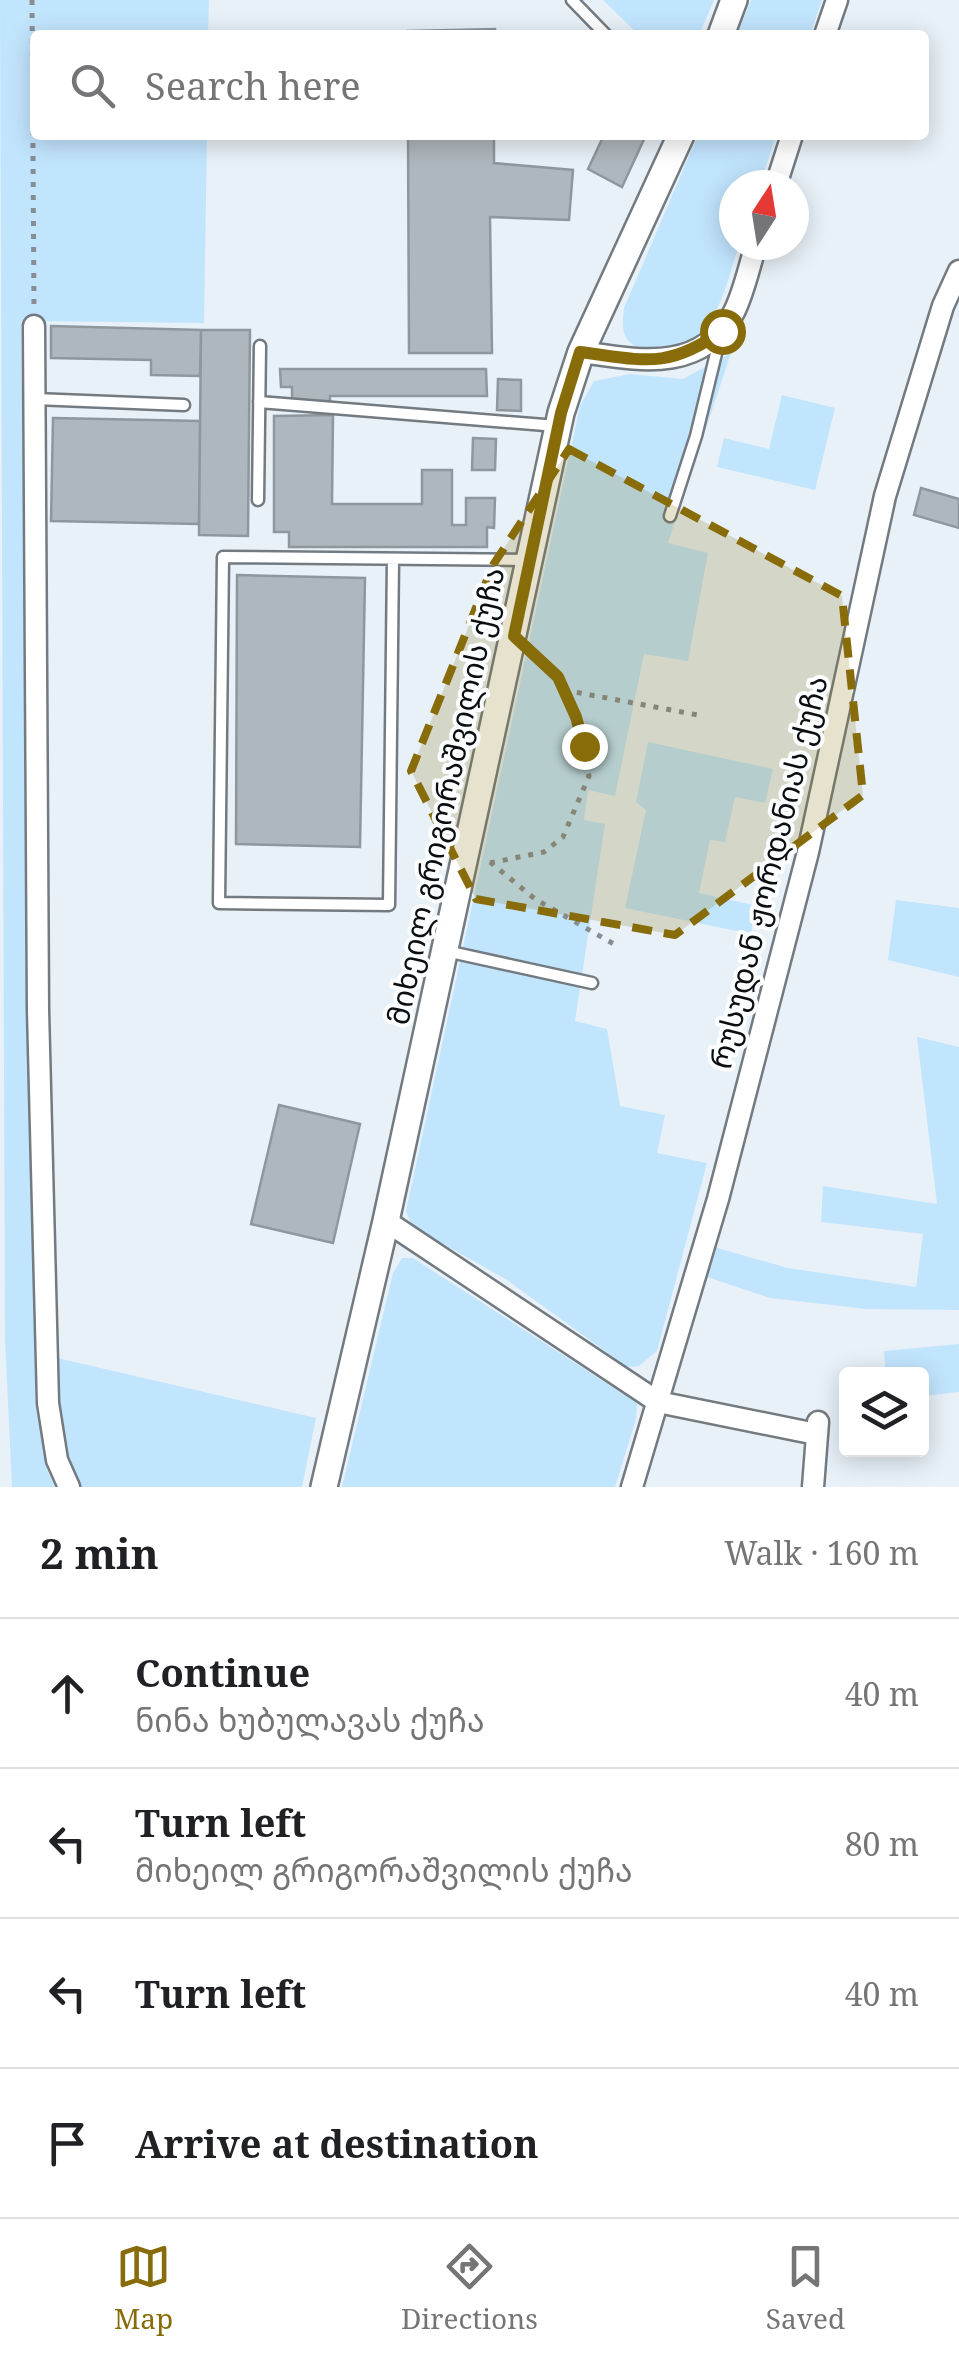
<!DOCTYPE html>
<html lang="en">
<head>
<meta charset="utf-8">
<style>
	:root { --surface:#fff; --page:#f6f6f6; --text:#202124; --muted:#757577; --line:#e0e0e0; --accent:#886c0a }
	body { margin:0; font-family:"Noto Serif","Noto Sans Georgian",serif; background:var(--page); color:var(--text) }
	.controls { position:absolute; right:30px; bottom:30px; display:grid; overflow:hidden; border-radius:10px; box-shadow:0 5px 25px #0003 }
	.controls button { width:90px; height:90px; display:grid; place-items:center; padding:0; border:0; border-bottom:2px solid var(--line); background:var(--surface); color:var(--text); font:50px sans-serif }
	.compass { position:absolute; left:719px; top:170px; width:90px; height:90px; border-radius:50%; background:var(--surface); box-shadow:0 5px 25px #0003; rotate:12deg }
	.stop { position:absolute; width:30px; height:30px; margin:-22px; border:8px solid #886c0a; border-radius:50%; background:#fff }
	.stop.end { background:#886c0a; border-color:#fff; box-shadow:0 2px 10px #0008 }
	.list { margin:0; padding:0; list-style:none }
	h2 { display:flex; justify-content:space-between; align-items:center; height:130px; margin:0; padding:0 40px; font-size:42px }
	h2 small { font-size:32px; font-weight:400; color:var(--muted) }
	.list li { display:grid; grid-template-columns:65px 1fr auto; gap:30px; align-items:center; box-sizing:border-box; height:150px; padding:0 40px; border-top:2px solid var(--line) }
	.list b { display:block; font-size:38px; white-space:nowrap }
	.list p { margin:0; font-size:32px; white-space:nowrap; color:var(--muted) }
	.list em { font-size:32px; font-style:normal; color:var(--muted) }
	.icon { flex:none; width:55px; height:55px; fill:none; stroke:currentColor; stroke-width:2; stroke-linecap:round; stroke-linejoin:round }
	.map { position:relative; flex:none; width:959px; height:1487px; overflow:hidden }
	.search { position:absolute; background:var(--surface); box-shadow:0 5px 25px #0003; left:30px; right:30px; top:30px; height:110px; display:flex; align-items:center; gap:25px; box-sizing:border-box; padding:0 35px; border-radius:10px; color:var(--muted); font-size:38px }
	.sheet { height:730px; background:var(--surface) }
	nav { display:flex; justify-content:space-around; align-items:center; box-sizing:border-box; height:140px; border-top:2px solid var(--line); background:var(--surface); font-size:28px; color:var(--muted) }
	nav a { display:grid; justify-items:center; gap:5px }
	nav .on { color:var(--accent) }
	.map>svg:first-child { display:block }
	.green { fill:#c2e5fe }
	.building { fill:#aeb7bd; stroke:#8e979d; stroke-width:2.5 }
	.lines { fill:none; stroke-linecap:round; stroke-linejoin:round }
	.service-casing { stroke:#737b81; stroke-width:15 }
	.minor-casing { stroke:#737b81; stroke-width:25 }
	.tertiary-casing { stroke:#737b81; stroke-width:30 }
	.path { stroke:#878d92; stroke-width:5; stroke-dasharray:5 8; stroke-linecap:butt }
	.service { stroke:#fff; stroke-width:10 }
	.minor { stroke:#fff; stroke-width:20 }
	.tertiary { stroke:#fff; stroke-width:25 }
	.route { stroke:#886c0a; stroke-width:12 }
	.marked { fill:#886c0a; fill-opacity:0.2; stroke:#886c0a; stroke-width:8; stroke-dasharray:20 12; stroke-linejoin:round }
	.labels { text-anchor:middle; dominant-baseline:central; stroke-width:8; stroke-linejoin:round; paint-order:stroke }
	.street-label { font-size:30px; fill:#0b0e10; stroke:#fbfdfe }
</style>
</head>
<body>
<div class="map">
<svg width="959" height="1487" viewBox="0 0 959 1487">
	<rect width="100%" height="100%" fill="#e8f1f8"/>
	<!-- green -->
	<path class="green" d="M 0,0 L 209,0 L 208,35 L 35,35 L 35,135 L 207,135 L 204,323 L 21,321 L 35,1401 L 47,1470 L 55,1487 L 12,1487 L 5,1339 Z
		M 603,0 L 714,0 L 699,35 L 639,35 Z
		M 751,0 L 822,0 L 810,35 L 737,35 Z
		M 698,135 L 776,135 L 760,185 L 734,185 L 734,245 L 739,245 C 729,274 723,310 701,332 C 685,347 643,361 627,339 C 621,330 623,318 624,308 Z
		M 731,353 L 668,543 L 708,553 L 688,661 L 644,654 L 615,796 L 588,790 L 584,820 L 605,824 L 575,1021 L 607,1029 L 620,1106 L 665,1115 L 657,1153 L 707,1163 L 657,1351 L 639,1366 L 627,1367 L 507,1280 L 412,1226 L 406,1211 L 580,406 L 594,381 L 630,374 L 683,379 Z
		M 782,395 L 835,408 L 815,490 L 717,467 L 724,438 L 769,449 Z
		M 648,742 L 773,769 L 765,803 L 735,797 L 725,842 L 710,840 L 699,893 L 757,906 L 751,934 L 625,908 L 646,810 L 636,802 Z
		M 896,900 L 959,908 L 959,977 L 888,960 Z
		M 917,1037 L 959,1047 L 959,1310 L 866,1309 L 770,1298 L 707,1277 L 714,1247 L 788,1268 L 916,1287 L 923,1234 L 821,1222 L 823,1186 L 937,1204 Z
		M 402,1258 L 413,1258 L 637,1403 L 636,1419 L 615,1487 L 342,1487 L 393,1273 Z
		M 959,1344 L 959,1392 L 922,1396 L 922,1374 L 886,1374 L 884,1351 Z
		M 53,1357 L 316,1418 L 302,1487 L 76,1487 L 63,1460 Z"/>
	<!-- building -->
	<path class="building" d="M 495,29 L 495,35 L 408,35 L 408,31 Z
		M 408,135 L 494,135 L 494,163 L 573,170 L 569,220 L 490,217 L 492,353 L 409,353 Z
		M 604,135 L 646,135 L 622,187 L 588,169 Z
		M 51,326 L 201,330 L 200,376 L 151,375 L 151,360 L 51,358 Z
		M 201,330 L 250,330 L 248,536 L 199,535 Z
		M 280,369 L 486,369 L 487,396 L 330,396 L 330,401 L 292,401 L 292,387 L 281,387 Z
		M 498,379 L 521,380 L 521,411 L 497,410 Z
		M 333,415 L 332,504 L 422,504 L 422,470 L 452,470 L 452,525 L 466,525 L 466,498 L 495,498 L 494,528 L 487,527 L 487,547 L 289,547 L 289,532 L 274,532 L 274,416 Z
		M 53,418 L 200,421 L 199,524 L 51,521 Z
		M 473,438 L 496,439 L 495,470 L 472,470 Z
		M 921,488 L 959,499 L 959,528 L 914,515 Z
		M 237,575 L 365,578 L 360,847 L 236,844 Z
		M 279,1105 L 360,1124 L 333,1243 L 251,1224 Z"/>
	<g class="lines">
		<!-- service casing -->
		<g class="service-casing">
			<path id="service" d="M 572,0 L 606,35
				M 35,399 L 184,405
				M 259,402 L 557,426
				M 258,500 L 260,346
				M 670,516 L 696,436 L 720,337
				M 393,559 L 389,905 L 219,903 L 223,557 L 529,560
				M 446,951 L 592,983"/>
		</g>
		<!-- minor casing -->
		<g class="minor-casing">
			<path id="minor" d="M 825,35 L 837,0
				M 776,185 L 792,135
				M 34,326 L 38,1010 L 48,1403 L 57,1460 L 69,1487
				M 581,352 C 638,360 701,374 734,312 C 744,292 749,267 756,245
				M 386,1221 L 658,1402 L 816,1434
				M 632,1487 L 718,1199 L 808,852 L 885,496 L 943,306 L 959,271
				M 813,1487 L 818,1422"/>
		</g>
		<!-- tertiary casing -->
		<g class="tertiary-casing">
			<path id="tertiary" d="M 721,35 L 734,0
				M 324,1487 L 386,1221 L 561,413 L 581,352 L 681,135"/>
		</g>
		<!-- path -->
		<path class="path" d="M 32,0 L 34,308
			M 564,690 L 698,715
			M 490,862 L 535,899 L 619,947
			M 490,863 L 544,852 L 563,837 L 589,776 L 576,717 L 558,677 L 534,656"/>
		<!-- service -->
		<use href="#service" class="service"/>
		<!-- minor -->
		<use href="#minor" class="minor"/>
		<!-- tertiary -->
		<use href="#tertiary" class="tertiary"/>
	</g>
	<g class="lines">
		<!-- route -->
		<path class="route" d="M 584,746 L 576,717 L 558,677 L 514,636 L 561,413 L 580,352 C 643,360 667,370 722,331"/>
	</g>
	<!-- marked area -->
	<path class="marked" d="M 569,449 L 842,596 L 863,795 L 675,935 L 476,899 L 411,771 L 493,565 Z"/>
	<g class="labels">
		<!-- street labels -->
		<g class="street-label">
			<text transform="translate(445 796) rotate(-78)">მიხეილ გრიგორაშვილის ქუჩა</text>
			<text transform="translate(768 872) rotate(-76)">რუსუდან ჟორდანიას ქუჩა</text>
		</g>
	</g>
</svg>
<div class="controls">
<button><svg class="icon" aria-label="layers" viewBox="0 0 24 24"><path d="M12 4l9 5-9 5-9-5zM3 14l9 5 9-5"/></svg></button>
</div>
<svg class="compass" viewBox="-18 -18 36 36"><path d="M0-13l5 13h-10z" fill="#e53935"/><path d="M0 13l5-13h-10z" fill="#757577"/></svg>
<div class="stop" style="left:722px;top:331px"></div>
<div class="stop end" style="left:584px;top:746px"></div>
<div class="search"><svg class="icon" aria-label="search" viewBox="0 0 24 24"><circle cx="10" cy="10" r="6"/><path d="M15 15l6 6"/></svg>Search here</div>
</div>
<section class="sheet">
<h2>2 min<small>Walk · 160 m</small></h2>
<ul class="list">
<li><svg class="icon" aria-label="ahead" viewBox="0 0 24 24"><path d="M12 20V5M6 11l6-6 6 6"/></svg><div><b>Continue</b><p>ნინა ხუბულავას ქუჩა</p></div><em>40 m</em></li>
<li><svg class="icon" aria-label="left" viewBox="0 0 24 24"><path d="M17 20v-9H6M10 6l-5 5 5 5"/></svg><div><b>Turn left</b><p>მიხეილ გრიგორაშვილის ქუჩა</p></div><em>80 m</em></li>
<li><svg class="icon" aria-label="left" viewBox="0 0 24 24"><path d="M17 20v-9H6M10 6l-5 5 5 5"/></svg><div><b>Turn left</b></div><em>40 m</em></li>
<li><svg class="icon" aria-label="arrive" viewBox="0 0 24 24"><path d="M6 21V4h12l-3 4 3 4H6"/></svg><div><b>Arrive at destination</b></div></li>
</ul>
</section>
<nav>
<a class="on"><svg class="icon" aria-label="map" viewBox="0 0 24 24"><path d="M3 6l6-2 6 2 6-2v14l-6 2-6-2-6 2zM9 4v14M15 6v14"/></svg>Map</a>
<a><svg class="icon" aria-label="directions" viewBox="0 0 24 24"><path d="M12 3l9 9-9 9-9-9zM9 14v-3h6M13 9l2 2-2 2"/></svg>Directions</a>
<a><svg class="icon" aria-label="saved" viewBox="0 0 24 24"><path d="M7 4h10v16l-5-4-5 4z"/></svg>Saved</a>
</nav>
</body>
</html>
